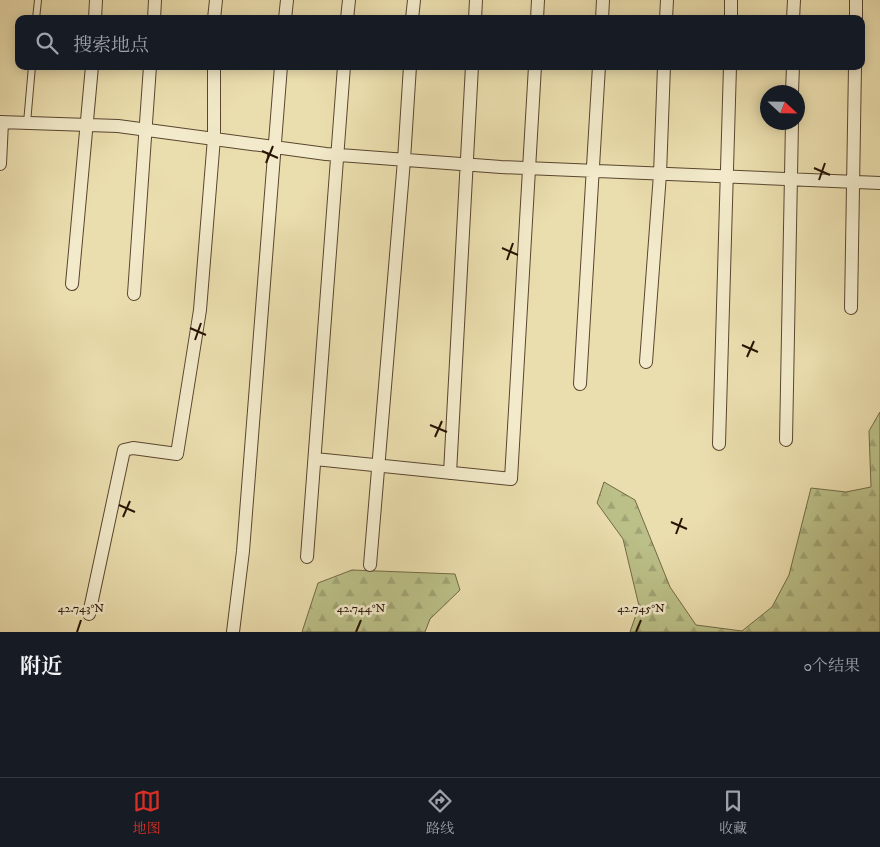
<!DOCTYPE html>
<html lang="zh">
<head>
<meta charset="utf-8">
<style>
	:root { --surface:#171b24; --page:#242831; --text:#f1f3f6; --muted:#9ea1a6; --line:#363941; --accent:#d93025 }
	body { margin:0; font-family:"IM FELL DW Pica","Noto Serif SC",serif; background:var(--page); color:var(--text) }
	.compass { position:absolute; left:760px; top:85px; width:45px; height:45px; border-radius:50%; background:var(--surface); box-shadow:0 2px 12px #0003; rotate:112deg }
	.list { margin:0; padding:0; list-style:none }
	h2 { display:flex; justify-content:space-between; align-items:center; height:65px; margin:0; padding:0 20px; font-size:21px }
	h2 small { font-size:16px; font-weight:400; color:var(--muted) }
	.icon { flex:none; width:28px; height:28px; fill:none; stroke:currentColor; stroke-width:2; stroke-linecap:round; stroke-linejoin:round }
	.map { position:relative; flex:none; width:880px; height:632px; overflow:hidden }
	.search { position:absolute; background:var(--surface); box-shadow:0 2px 12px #0003; left:15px; right:15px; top:15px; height:55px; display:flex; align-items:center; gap:12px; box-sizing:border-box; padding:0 18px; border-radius:10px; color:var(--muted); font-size:19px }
	.sheet { height:145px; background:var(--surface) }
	nav { display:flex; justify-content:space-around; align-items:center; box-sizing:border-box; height:70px; border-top:1px solid var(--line); background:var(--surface); font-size:14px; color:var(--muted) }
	nav a { display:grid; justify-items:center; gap:2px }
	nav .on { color:var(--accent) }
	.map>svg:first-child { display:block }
	.forest { fill:url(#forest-firs); stroke:#726a46 }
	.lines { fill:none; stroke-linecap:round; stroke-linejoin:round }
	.lane-casing { stroke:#59462f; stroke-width:8 }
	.street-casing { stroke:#59462f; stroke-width:14 }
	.lane { stroke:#f2eaca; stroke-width:6 }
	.street { stroke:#f2eaca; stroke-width:12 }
	.ticks { fill:none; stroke:#281305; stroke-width:2 }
	.ticks-label { font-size:12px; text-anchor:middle; fill:#281305; stroke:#f2eaca; stroke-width:5; stroke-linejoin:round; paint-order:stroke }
</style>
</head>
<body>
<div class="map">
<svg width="880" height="632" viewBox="0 0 880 632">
	<defs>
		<pattern id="forest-firs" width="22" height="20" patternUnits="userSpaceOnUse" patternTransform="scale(1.25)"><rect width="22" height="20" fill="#bbc088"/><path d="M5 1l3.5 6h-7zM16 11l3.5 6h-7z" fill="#a1a474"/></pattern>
	</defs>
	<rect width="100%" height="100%" fill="#ebdeae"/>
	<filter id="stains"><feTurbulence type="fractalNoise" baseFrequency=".004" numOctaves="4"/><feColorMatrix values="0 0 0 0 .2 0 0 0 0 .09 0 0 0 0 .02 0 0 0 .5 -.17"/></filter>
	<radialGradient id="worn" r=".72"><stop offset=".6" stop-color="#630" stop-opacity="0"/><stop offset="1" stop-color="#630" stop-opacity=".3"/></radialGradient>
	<!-- forest -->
	<path class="forest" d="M 880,412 L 880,632 L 630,632 L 639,606 L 623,539 L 597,503 L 604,482 L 635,500 L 670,587 L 696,625 L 742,631 L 772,607 L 789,575 L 811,488 L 846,492 L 871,487 L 869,431 Z
		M 352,570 L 455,574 L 460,590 L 430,619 L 425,632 L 302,632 L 318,583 Z"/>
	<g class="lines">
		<!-- lane casing -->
		<g class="lane-casing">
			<path id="lane" d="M 36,19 L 38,0
				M 27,123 L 32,66"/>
		</g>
		<!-- street casing -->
		<g class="street-casing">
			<path id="street" d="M 95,19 L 96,0
				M 154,19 L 155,0
				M 214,19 L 216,0
				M 285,19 L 287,0
				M 347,19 L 349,0
				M 412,19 L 414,0
				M 475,19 L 476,0
				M 537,19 L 538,0
				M 602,19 L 603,0
				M 666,19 L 667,0
				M 731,19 L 731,0
				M 793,19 L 794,0
				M 856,19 L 856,0
				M 792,92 L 793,66
				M 0,122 L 118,126 L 326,154 L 501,167 L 880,183
				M 0,164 L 2,122
				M 72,284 L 92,66
				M 134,294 L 150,66
				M 851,308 L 855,66
				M 646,362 L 660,174 L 664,66
				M 580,384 L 599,66
				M 786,440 L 792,122
				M 719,444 L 730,66
				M 315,459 L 511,479 L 535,66
				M 450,473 L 472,66
				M 307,557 L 344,66
				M 370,565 L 404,160 L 410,66
				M 89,614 L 124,450 L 133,448 L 177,454 L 200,310 L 214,138 L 214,66
				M 233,632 L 243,551 L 281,66"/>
		</g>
		<!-- lane -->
		<use href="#lane" class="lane"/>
		<!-- street -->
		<use href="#street" class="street"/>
	</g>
	<!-- ticks -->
	<path class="ticks" d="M 262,151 L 278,158M 266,163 L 273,146M 814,168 L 830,175M 819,180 L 825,163M 502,248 L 518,255M 507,260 L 513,243M 190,328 L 206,335M 195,340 L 201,323M 742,345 L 758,352M 747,357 L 754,341M 430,425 L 447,432M 435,437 L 442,421M 119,505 L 135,512M 123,517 L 130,501M 671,522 L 687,529M 676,534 L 682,518M 77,632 L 81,620M 356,632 L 361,620M 636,632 L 641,620"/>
	<g class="ticks-label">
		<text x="81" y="612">42.743°N</text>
		<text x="361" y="612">42.744°N</text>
		<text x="641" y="612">42.745°N</text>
	</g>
	<rect width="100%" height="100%" filter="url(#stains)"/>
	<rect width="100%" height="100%" fill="url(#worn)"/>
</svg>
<svg class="compass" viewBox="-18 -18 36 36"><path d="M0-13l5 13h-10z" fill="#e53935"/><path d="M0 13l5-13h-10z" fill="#9ea1a6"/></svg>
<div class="search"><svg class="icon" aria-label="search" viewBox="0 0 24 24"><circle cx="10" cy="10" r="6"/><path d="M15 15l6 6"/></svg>搜索地点</div>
</div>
<section class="sheet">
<h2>附近<small>0个结果</small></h2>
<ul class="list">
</ul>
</section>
<nav>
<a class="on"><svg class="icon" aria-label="map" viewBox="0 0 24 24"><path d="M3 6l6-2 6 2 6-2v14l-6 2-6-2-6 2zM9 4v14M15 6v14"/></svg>地图</a>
<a><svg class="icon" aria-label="directions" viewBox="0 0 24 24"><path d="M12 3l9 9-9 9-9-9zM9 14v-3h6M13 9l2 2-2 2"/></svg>路线</a>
<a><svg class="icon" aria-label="saved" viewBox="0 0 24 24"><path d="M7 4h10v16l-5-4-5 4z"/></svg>收藏</a>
</nav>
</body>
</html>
